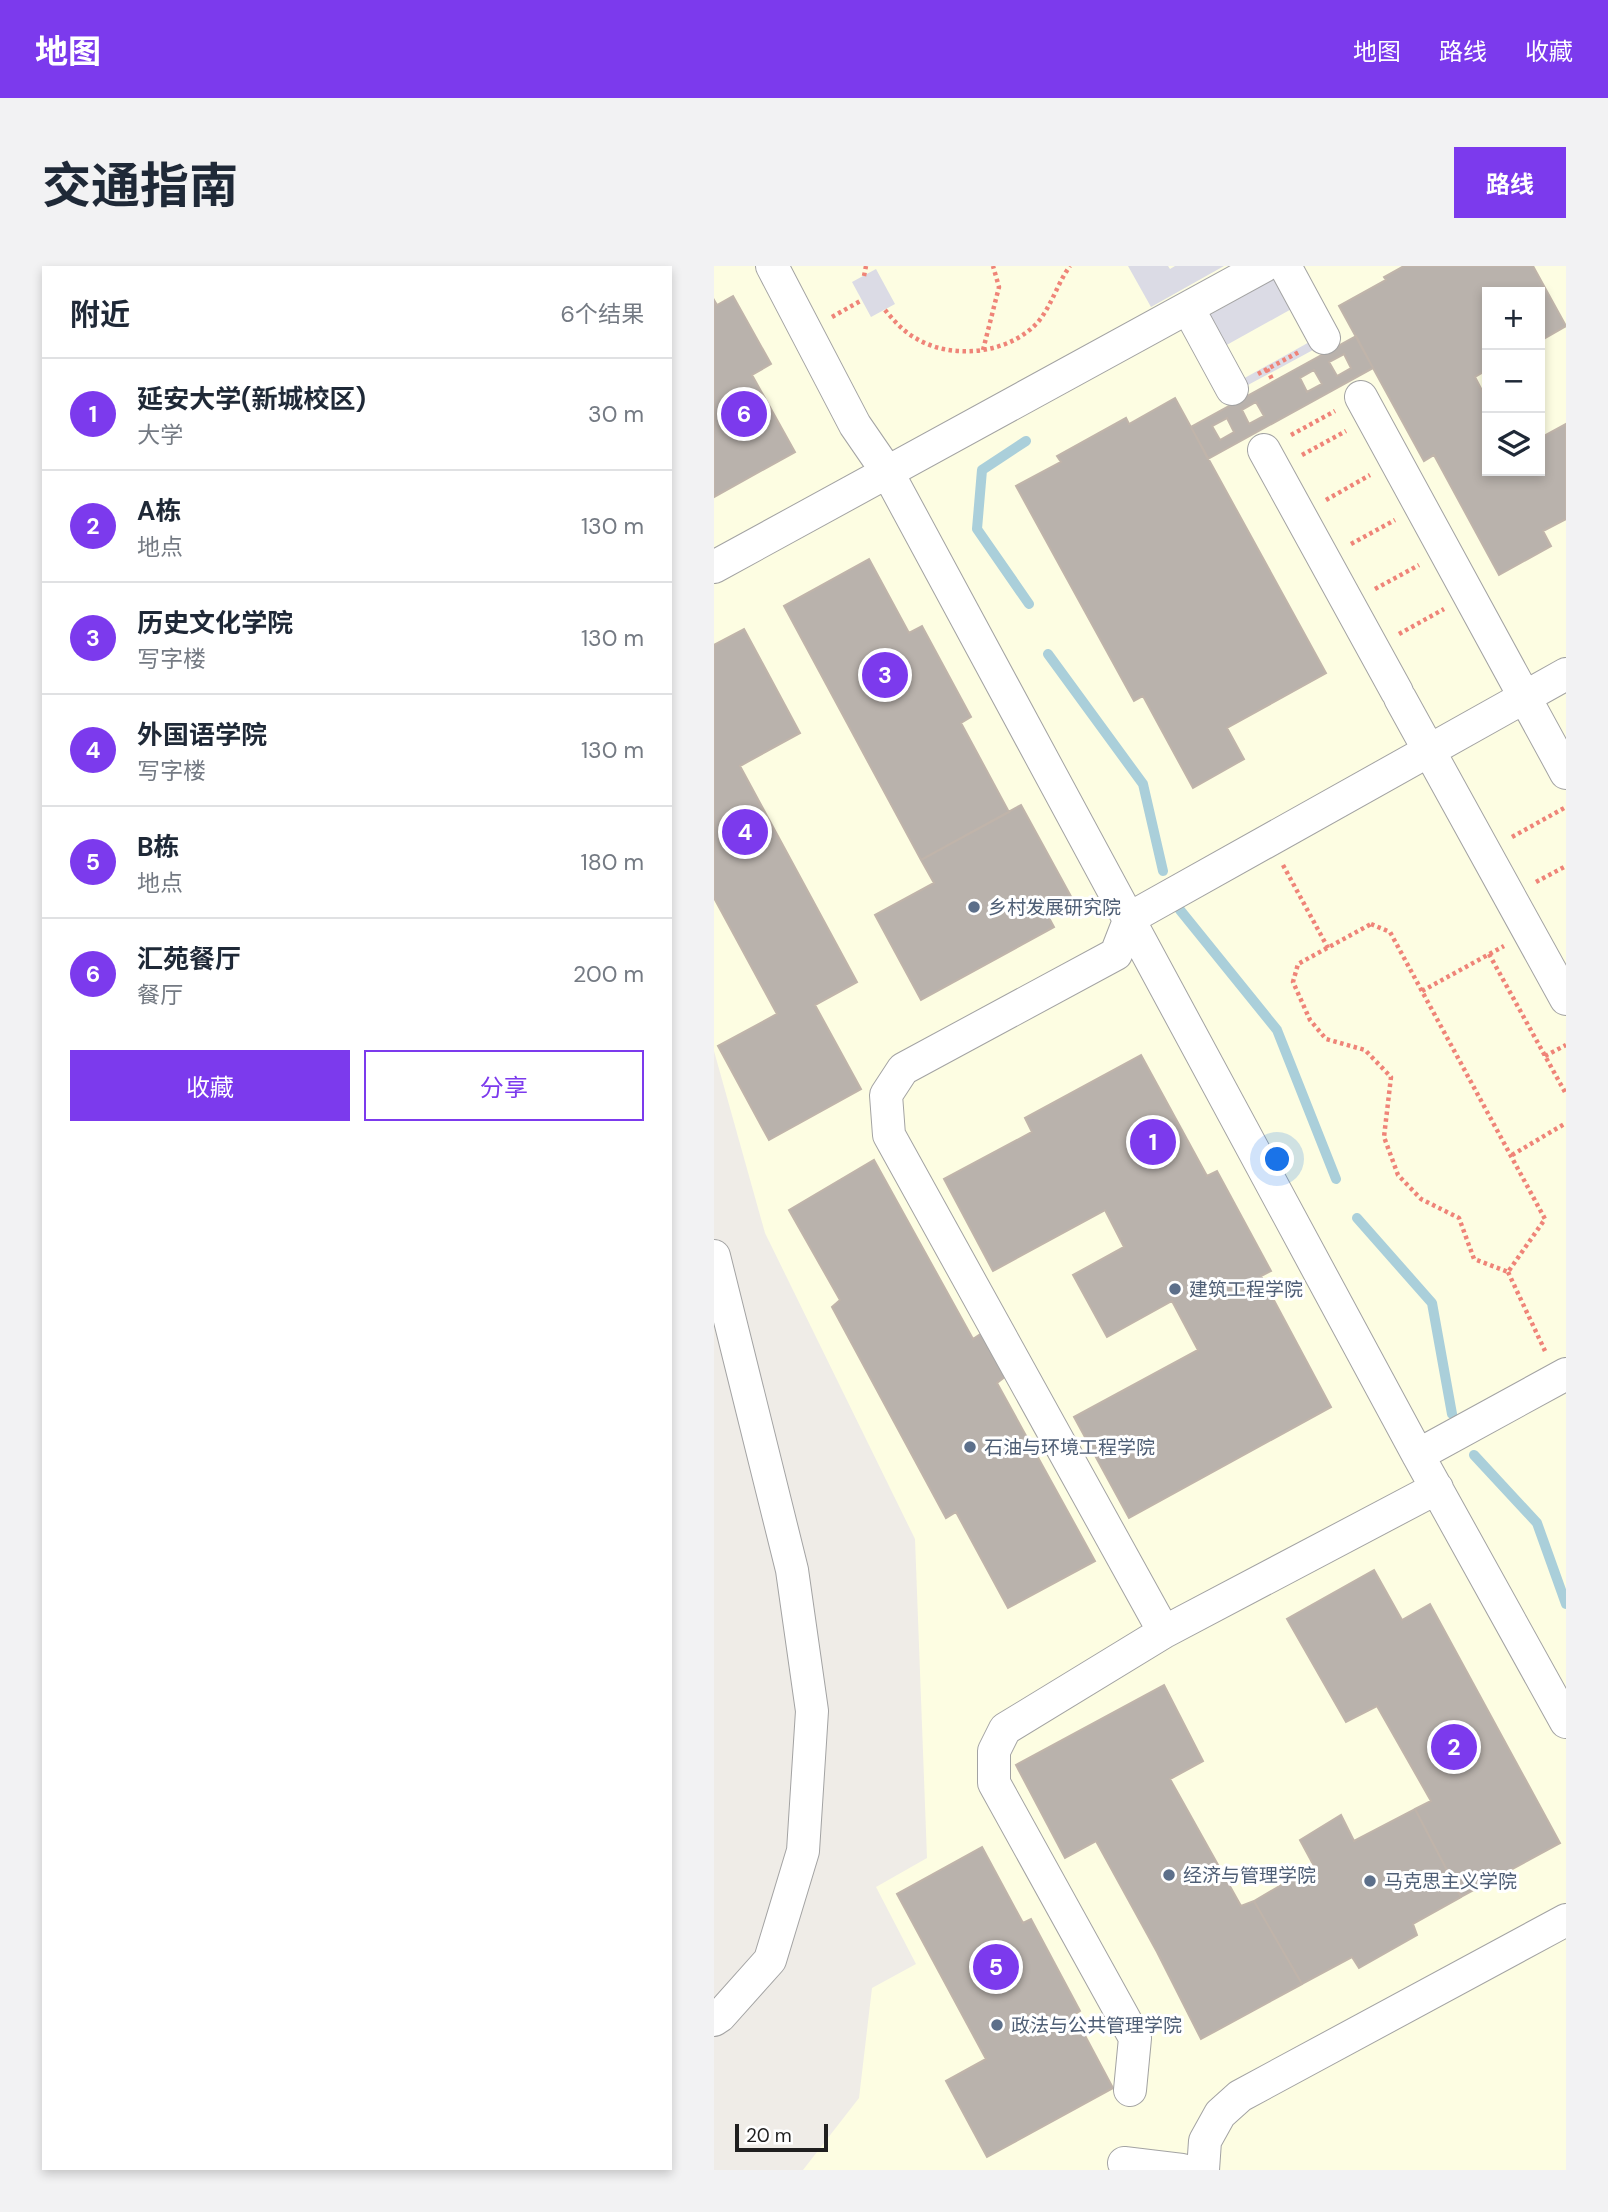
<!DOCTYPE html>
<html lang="zh">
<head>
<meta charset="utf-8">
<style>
	:root { --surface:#fff; --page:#f2f2f3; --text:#1f2937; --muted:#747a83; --line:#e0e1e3; --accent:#7c3aed }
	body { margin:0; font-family:"DM Sans","Noto Sans SC",sans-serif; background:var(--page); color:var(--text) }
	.controls { position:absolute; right:21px; top:21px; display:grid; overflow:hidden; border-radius:0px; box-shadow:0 4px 10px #0003 }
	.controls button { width:63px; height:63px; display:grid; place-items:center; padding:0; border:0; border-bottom:2px solid var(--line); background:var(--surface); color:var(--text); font:35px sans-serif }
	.scale { position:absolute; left:21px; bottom:18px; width:93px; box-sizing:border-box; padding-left:7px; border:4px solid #1f1f1f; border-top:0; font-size:19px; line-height:24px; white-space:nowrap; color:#1f1f1f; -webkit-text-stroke:5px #fff; paint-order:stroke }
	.you { position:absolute; left:564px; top:894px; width:24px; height:24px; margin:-18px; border:5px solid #fff; border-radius:50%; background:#1a73e8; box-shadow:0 0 0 10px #1a73e833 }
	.badge { display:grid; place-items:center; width:46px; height:46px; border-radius:50%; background:var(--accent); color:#fff; font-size:23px; font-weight:700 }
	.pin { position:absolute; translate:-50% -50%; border:4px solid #fff; box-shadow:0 2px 7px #0006 }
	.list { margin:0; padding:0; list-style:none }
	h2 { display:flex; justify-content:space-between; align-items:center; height:91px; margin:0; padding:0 28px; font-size:30px }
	h2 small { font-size:23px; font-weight:400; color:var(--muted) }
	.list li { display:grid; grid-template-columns:46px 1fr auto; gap:21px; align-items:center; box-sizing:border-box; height:112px; padding:0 28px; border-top:2px solid var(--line) }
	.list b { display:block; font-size:26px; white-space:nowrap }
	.list p { margin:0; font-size:23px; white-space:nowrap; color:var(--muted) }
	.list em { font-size:23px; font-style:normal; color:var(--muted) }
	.actions { display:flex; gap:14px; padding:21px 28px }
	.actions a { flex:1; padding:16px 0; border:2px solid var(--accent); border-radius:0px; text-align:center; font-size:24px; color:var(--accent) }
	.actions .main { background:var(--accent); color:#fff }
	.icon { flex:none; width:38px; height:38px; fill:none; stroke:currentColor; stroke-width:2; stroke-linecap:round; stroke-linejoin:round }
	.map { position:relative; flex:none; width:852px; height:1904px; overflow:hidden; border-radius:0px }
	header { display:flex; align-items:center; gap:42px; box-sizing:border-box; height:98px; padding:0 35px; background:var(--accent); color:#fff }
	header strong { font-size:33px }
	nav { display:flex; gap:38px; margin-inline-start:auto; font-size:24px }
	.intro { display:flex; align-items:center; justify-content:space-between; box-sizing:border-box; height:168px; padding:0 42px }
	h1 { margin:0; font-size:49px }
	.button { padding:18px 32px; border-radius:0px; background:var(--accent); color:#fff; font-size:24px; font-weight:700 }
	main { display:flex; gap:42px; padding:0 42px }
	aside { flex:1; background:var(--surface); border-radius:0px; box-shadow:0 4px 10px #0003 }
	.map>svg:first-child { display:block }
	.education { fill:#fdfde2; fill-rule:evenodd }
	.plaza { fill:#dbdbe5; fill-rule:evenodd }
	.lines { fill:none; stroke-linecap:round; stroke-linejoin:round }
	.stream { stroke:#aacfda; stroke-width:10 }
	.building { fill:#b9b2ac; stroke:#c0b4aa; stroke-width:2; fill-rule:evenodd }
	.minor-casing { stroke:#a3a3a3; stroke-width:34 }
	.path { stroke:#ef8478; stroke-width:4.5; stroke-dasharray:3.5 3.5; stroke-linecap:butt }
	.minor { stroke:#fff; stroke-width:32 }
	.service-dot { fill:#5c6f8a; stroke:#fff; stroke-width:2.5 }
	.labels { text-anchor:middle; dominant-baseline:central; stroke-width:6; stroke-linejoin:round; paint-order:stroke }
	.service-label { font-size:19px; fill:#4e5e75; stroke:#fff; text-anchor:start }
</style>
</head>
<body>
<header>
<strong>地图</strong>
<nav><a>地图</a><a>路线</a><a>收藏</a></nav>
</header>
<div class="intro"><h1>交通指南</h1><a class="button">路线</a></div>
<main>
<aside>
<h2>附近<small>6个结果</small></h2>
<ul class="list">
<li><span class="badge">1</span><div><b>延安大学(新城校区)</b><p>大学</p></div><em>30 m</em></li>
<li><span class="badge">2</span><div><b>A栋</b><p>地点</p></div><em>130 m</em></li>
<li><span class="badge">3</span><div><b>历史文化学院</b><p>写字楼</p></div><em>130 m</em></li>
<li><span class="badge">4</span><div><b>外国语学院</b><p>写字楼</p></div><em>130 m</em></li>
<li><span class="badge">5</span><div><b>B栋</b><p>地点</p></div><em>180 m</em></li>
<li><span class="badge">6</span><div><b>汇苑餐厅</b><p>餐厅</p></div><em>200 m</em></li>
</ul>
<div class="actions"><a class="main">收藏</a><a>分享</a></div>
</aside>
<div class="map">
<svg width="852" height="1904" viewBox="0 0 852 1904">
	<rect width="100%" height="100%" fill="#efece7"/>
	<!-- education -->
	<path class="education" d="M 0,0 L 852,0 L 852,1904 L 89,1904 L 145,1832 L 158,1722 L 202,1698 L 162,1621 L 213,1592 L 201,1273 L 51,967 L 0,785 ZM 773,26 L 826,26 L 826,205 L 773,205 Z"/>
	<!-- plaza -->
	<path class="plaza" d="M 414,0 L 454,0 L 456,3 L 461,0 L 510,0 L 437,41 Z
		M 162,3 L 181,38 L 157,51 L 138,16 Z
		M 574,5 L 623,71 L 510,132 L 472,62 ZM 581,41 L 599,74 L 527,114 L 509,81 Z"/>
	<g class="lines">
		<!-- stream -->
		<path class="stream" d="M 312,175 L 268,204 L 263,263 L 315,338
			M 334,388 L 429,518 L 449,605
			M 466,644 L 563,764 L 622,913
			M 643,952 L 718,1037 L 738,1148
			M 760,1189 L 823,1257 L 852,1338"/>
	</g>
	<!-- building -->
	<path class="building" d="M 690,0 L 819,0 L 852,60 L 826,75 L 826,26 L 773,26 L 773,104 L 761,111 L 773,134 L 773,205 L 826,205 L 826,172 L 852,158 L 852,253 L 829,265 L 837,280 L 785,309 L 720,189 L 710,195 L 625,40 L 672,14 L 670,11 Z
		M 19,30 L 57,98 L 38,109 L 81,186 L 0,231 L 0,34 L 3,39 Z
		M 642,70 L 659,102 L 494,193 L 477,161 ZM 630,88 L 637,102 L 623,110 L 615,96 ZM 600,104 L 608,118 L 593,126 L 586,112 ZM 542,136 L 550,150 L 535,158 L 528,144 ZM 513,152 L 520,166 L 506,174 L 498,160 Z
		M 461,132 L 612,407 L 513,462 L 530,493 L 479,522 L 429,430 L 420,435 L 302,220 L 347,196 L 343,190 L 412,152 L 415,158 Z
		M 155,293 L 195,367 L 208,360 L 257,451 L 247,457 L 295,546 L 207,594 L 70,340 Z
		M 30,363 L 86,467 L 26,500 L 143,716 L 101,739 L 147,823 L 55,874 L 4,780 L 63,748 L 0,632 L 0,379 Z
		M 307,539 L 359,634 L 333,648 L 340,661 L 207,734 L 161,649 L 220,617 L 207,594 Z
		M 427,789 L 493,910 L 503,905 L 557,1005 L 547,1010 L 617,1141 L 415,1252 L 360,1151 L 484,1084 L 458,1035 L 393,1071 L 359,1009 L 410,981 L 391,944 L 279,1005 L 230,913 L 318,866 L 311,852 Z
		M 160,894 L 259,1073 L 268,1067 L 292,1110 L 283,1117 L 381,1295 L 294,1342 L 242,1246 L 232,1252 L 118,1041 L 126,1034 L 75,944 Z
		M 660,1304 L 688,1354 L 716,1338 L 846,1577 L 747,1631 L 701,1543 L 717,1535 L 663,1440 L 632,1456 L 573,1353 Z
		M 450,1419 L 489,1495 L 456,1513 L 527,1640 L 540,1635 L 588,1718 L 487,1773 L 443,1686 L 382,1575 L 351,1592 L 302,1499 Z
		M 701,1543 L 747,1631 L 699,1658 L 703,1669 L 645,1702 L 638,1691 L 588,1718 L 540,1635 L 600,1600 L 586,1574 L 627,1549 L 640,1575 Z
		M 268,1581 L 309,1657 L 317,1653 L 366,1745 L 360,1749 L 399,1822 L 273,1891 L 232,1815 L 272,1793 L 183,1628 Z"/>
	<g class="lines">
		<!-- minor casing -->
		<g class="minor-casing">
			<path id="minor" d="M 58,0 L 141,159 L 174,207 L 704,1189 L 852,1456
				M 571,0 L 610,72
				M 474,42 L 518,123
				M 647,131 L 852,507
				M 550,184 L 683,426
				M 0,301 L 550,0
				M 686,432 L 852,733
				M 0,990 L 78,1304 L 98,1445 L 89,1585 L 56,1694 L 6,1750 L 0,1754
				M 704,1189 L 852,1108
				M 450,1366 L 175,869 L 172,829 L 189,803 L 402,688 L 416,652 L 852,408
				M 416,1824 L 421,1772 L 280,1517 L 280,1485 L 291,1463 L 450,1366 L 723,1222
				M 410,1897 L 468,1904
				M 489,1904 L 491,1875 L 506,1848 L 526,1830 L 852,1654"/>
		</g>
		<!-- path -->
		<path class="path" d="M 150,10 L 152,0
			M 171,44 C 180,55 190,66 203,73 C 239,94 295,88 324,56 C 338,39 343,18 356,0
			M 118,51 L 148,34
			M 269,84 L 285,21 L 279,0
			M 553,103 L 559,115
			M 544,108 L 585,86
			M 577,169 L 621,145
			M 588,189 L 632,165
			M 612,234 L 656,209
			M 637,278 L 681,254
			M 661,323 L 705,299
			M 685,368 L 730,343
			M 798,571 L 852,541
			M 569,599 L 614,682
			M 822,616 L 852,600
			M 657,658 L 676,666 L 831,953 L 794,1006 L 760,993 L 745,952 L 707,933 L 684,909 L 670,871 L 677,811 L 651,784 L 612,773 L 596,754 L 579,716 L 584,698 Z
			M 775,688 L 852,828
			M 708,725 L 790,680
			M 831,790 L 852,779
			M 798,889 L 852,857
			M 794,1006 L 831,1085"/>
		<!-- minor -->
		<use href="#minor" class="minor"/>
	</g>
	<!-- markers -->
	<g class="service-dot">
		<circle cx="260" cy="641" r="7"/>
		<circle cx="461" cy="1023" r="7"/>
		<circle cx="256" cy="1181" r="7"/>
		<circle cx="455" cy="1609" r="7"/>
		<circle cx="656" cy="1615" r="7"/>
		<circle cx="283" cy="1759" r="7"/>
	</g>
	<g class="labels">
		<!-- service labels -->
		<g class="service-label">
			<text x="274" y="641">乡村发展研究院</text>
			<text x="475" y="1023">建筑工程学院</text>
			<text x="270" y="1181">石油与环境工程学院</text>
			<text x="469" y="1609">经济与管理学院</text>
			<text x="670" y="1615">马克思主义学院</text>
			<text x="297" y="1759">政法与公共管理学院</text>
		</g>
	</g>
</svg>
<div class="controls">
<button>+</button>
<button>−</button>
<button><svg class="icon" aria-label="layers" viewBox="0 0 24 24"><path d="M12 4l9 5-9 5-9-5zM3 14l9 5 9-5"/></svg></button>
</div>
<div class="scale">20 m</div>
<div class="you"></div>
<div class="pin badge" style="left:439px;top:876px">1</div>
<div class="pin badge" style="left:740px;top:1481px">2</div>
<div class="pin badge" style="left:171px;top:409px">3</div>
<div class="pin badge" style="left:31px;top:566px">4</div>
<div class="pin badge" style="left:282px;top:1701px">5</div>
<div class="pin badge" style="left:30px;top:148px">6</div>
</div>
</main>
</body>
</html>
